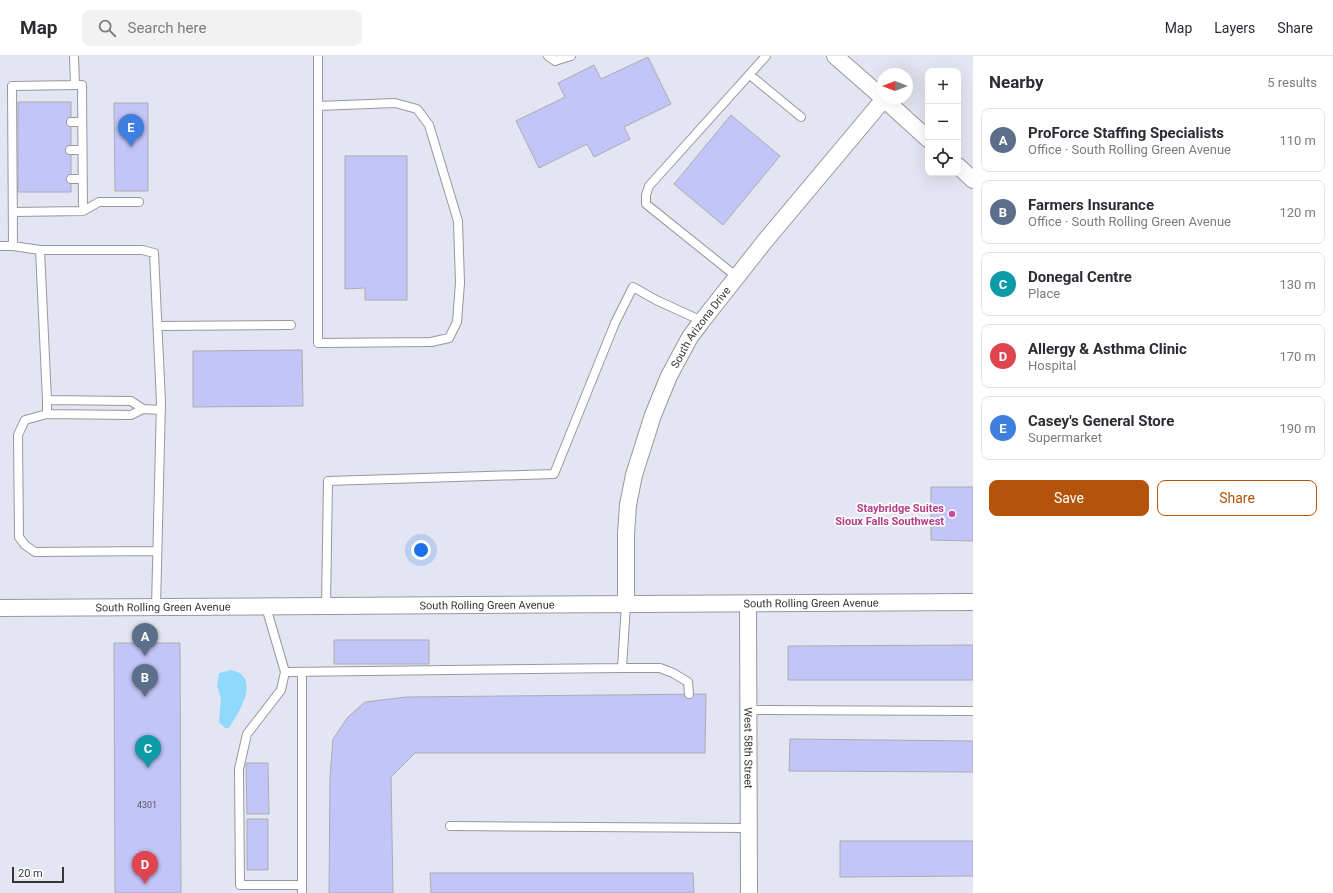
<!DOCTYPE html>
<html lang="en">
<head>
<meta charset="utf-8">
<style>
	:root { --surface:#fff; --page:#f2f2f3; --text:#2b2b33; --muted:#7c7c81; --line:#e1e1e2; --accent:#b45309 }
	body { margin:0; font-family:Roboto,sans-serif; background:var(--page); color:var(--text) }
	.controls { position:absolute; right:12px; top:12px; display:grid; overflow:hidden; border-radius:8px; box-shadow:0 4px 16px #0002 }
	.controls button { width:36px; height:36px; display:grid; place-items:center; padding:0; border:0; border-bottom:1px solid var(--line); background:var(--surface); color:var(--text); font:20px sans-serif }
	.compass { position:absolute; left:877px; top:12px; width:36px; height:36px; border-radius:50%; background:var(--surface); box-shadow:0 4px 16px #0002; rotate:270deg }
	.scale { position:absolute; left:12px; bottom:10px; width:52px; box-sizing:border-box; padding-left:4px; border:2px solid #353537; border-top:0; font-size:11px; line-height:14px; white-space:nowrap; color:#353537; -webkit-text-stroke:3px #fff; paint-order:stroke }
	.you { position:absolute; left:421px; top:494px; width:14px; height:14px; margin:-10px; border:3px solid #fff; border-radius:50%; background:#1a73e8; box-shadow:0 0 0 6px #1a73e833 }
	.badge { display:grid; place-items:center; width:26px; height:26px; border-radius:50%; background:var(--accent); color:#fff; font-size:13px; font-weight:700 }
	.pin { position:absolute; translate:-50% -33px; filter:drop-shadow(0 1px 2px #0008) }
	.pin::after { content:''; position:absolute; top:21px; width:14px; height:12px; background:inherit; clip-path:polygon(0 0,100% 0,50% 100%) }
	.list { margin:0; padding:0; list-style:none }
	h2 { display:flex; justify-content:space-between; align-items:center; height:52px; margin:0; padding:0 16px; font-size:17px }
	h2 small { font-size:13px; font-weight:400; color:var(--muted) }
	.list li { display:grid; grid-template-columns:26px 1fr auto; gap:12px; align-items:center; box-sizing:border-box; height:64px; margin:0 8px 8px; padding:0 8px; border:1px solid var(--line); border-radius:8px }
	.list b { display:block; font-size:15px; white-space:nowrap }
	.list p { margin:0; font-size:13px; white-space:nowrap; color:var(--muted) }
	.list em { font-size:13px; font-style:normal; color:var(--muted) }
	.actions { display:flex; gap:8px; padding:12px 16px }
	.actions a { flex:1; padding:9px 0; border:1px solid var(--accent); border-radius:8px; text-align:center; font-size:14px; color:var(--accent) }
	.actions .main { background:var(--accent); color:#fff }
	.icon { flex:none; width:22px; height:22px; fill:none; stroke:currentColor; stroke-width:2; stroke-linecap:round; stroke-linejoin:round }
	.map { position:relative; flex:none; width:973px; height:837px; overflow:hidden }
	header { display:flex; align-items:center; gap:24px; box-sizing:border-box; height:56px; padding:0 20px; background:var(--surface); border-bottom:1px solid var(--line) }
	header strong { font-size:19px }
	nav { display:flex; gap:22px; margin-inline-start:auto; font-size:14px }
	.search { width:280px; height:36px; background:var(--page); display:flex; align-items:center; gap:10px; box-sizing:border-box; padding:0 14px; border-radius:8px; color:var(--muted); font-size:15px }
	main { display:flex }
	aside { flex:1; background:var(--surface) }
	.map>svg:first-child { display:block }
	.built { fill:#e4e5f2; fill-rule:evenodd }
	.water { fill:#8fd9fd }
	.building { fill:#c3c4f7; stroke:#abacb1 }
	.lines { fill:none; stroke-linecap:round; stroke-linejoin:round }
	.lane-casing { stroke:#97989d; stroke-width:10 }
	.street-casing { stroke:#97989d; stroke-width:18 }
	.lane { stroke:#fff; stroke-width:8 }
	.street { stroke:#fff; stroke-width:16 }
	.hotel-dot { fill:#d1479c; stroke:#fff; stroke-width:1.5 }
	.labels { text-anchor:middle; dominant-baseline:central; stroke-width:3.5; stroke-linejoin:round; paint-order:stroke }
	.number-label { font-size:9px; fill:#585967 }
	.street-label { font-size:11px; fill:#353537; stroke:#fff }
	.hotel-label { font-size:11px; font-weight:bold; fill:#b23c85; stroke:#fff; text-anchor:end }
</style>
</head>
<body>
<header>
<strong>Map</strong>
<div class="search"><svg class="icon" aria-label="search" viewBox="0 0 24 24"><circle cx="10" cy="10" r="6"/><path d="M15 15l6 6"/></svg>Search here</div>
<nav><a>Map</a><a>Layers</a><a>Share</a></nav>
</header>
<main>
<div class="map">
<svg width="973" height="837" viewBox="0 0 973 837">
	<rect width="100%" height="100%" fill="#f1f2f8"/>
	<!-- built -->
	<path class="built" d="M 0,0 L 973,0 L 973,837 L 0,837 ZM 928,15 L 958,15 L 958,117 L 928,117 ZM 883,18 L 907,18 L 907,42 L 883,42 Z"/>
	<!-- water -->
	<path class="water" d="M 231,614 C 233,615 238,616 240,617 C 257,630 237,659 229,672 L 225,672 L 219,666 L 221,642 L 217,630 L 219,617 Z"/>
	<!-- building -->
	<path class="building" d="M 648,1 L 671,48 L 624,71 L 630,83 L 594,101 L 587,88 L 539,112 L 516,65 L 565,41 L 558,27 L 594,9 L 601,23 Z
		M 18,46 L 71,46 L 71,136 L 18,136 Z
		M 114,47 L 148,47 L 148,135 L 115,135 Z
		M 731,59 L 780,100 L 723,169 L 674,128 Z
		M 345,100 L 407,100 L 407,244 L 365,244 L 365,232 L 345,233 Z
		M 302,294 L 303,350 L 193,351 L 193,295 Z
		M 931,431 L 973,431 L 973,485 L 931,484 Z
		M 334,584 L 429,584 L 429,608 L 334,608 Z
		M 114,587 L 180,587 L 181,837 L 115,837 Z
		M 973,589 L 973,624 L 788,624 L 788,590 Z
		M 706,638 L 705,697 L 415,697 L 391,721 L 393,837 L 329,837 L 330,721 L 333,683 L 348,661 L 365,646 L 406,641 Z
		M 790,683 L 973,685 L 973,716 L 789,715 Z
		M 246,707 L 268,707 L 269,758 L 247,758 Z
		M 247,763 L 268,763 L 268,814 L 247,814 Z
		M 840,785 L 973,785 L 973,820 L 840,821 Z
		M 430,817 L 693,817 L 694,837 L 431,837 Z"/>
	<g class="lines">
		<!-- lane casing -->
		<g class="lane-casing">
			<path id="lane" d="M 318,0 L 318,287 L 431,286 L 449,282 L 457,266 L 460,227 L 458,165 L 429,69 L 417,53 L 395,47 L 318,50
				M 548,0 L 555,5 L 571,0
				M 750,19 L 801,61
				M 71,66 L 82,66
				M 70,94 L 82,94
				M 71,123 L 82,123
				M 83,155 L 99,146 L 139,146
				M 13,156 L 83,155 L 82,29 L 75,29
				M 0,190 L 13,190 L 12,30 L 75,29 L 74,0
				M 13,190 L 40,194 L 47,344 L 47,358 L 25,364 L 18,379 L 19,481 L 25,489 L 35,496 L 156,495
				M 40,194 L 142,194 L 154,197 L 161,346 L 156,551
				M 737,221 L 646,148 L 646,139 L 649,130 L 766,0
				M 158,270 L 291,269
				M 47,344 L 131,345 L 143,353
				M 47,358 L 131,359 L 143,353 L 161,354
				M 326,550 L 328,425 L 554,418 L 615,267 L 633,231 L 656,244 L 702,265
				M 266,551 L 285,616 L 622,612 L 626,548
				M 622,612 L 660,612 L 673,617 L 688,626 L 689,638
				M 285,616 L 281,634 L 247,678 L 239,713 L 240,829 L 302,829
				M 302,616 L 302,837
				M 748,654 L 973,655
				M 450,770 L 748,772"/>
		</g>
		<!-- street casing -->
		<g class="street-casing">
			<g id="street">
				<path d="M 835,0 L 883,42"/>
				<path d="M 883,42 L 928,83"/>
				<path d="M 958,110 L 973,124"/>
				<path id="s1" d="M 626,548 L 626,478 L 628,449 L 634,419 L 653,359 L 669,320 L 690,281 L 702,265 L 765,185 L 884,43"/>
				<path id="s2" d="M 748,548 L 749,837"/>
				<path id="s3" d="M 0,552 L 973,546"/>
			</g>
		</g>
		<!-- lane -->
		<use href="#lane" class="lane"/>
		<!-- street -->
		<use href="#street" class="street"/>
	</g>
	<!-- markers -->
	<circle class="hotel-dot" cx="952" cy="458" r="4"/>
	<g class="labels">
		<!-- number labels -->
		<g class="number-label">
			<text x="147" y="749">4301</text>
		</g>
		<!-- street labels -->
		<g class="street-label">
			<text stroke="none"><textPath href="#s1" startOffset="293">South Arizona Drive</textPath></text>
			<text stroke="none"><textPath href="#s3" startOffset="811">South Rolling Green Avenue</textPath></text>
			<text stroke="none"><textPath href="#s3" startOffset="487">South Rolling Green Avenue</textPath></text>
			<text stroke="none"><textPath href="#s3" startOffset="163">South Rolling Green Avenue</textPath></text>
			<text stroke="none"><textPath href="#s2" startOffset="144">West 58th Street</textPath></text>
		</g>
		<!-- hotel labels -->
		<g class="hotel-label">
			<text x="944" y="452">Staybridge Suites<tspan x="944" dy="13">Sioux Falls Southwest</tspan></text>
		</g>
	</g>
</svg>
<div class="controls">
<button>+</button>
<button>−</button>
<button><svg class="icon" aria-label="locate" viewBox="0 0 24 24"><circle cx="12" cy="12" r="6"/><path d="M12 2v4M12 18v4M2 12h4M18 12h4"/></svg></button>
</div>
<svg class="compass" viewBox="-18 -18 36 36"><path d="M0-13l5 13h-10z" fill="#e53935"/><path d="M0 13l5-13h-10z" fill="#7c7c81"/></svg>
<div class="scale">20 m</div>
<div class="you"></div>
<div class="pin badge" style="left:145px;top:600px;background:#5c6f8a">A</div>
<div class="pin badge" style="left:145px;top:641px;background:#5c6f8a">B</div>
<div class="pin badge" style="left:148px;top:712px;background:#0f9aa8">C</div>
<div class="pin badge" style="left:145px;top:828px;background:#e0444e">D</div>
<div class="pin badge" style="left:131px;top:91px;background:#3f7fe0">E</div>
</div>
<aside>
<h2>Nearby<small>5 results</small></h2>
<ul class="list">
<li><span class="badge" style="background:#5c6f8a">A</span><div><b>ProForce Staffing Specialists</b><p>Office · South Rolling Green Avenue</p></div><em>110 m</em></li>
<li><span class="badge" style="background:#5c6f8a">B</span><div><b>Farmers Insurance</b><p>Office · South Rolling Green Avenue</p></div><em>120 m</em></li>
<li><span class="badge" style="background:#0f9aa8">C</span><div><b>Donegal Centre</b><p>Place</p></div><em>130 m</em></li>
<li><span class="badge" style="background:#e0444e">D</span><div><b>Allergy &amp; Asthma Clinic</b><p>Hospital</p></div><em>170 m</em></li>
<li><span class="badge" style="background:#3f7fe0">E</span><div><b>Casey's General Store</b><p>Supermarket</p></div><em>190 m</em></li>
</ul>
<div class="actions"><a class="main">Save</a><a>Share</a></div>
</aside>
</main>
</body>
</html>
